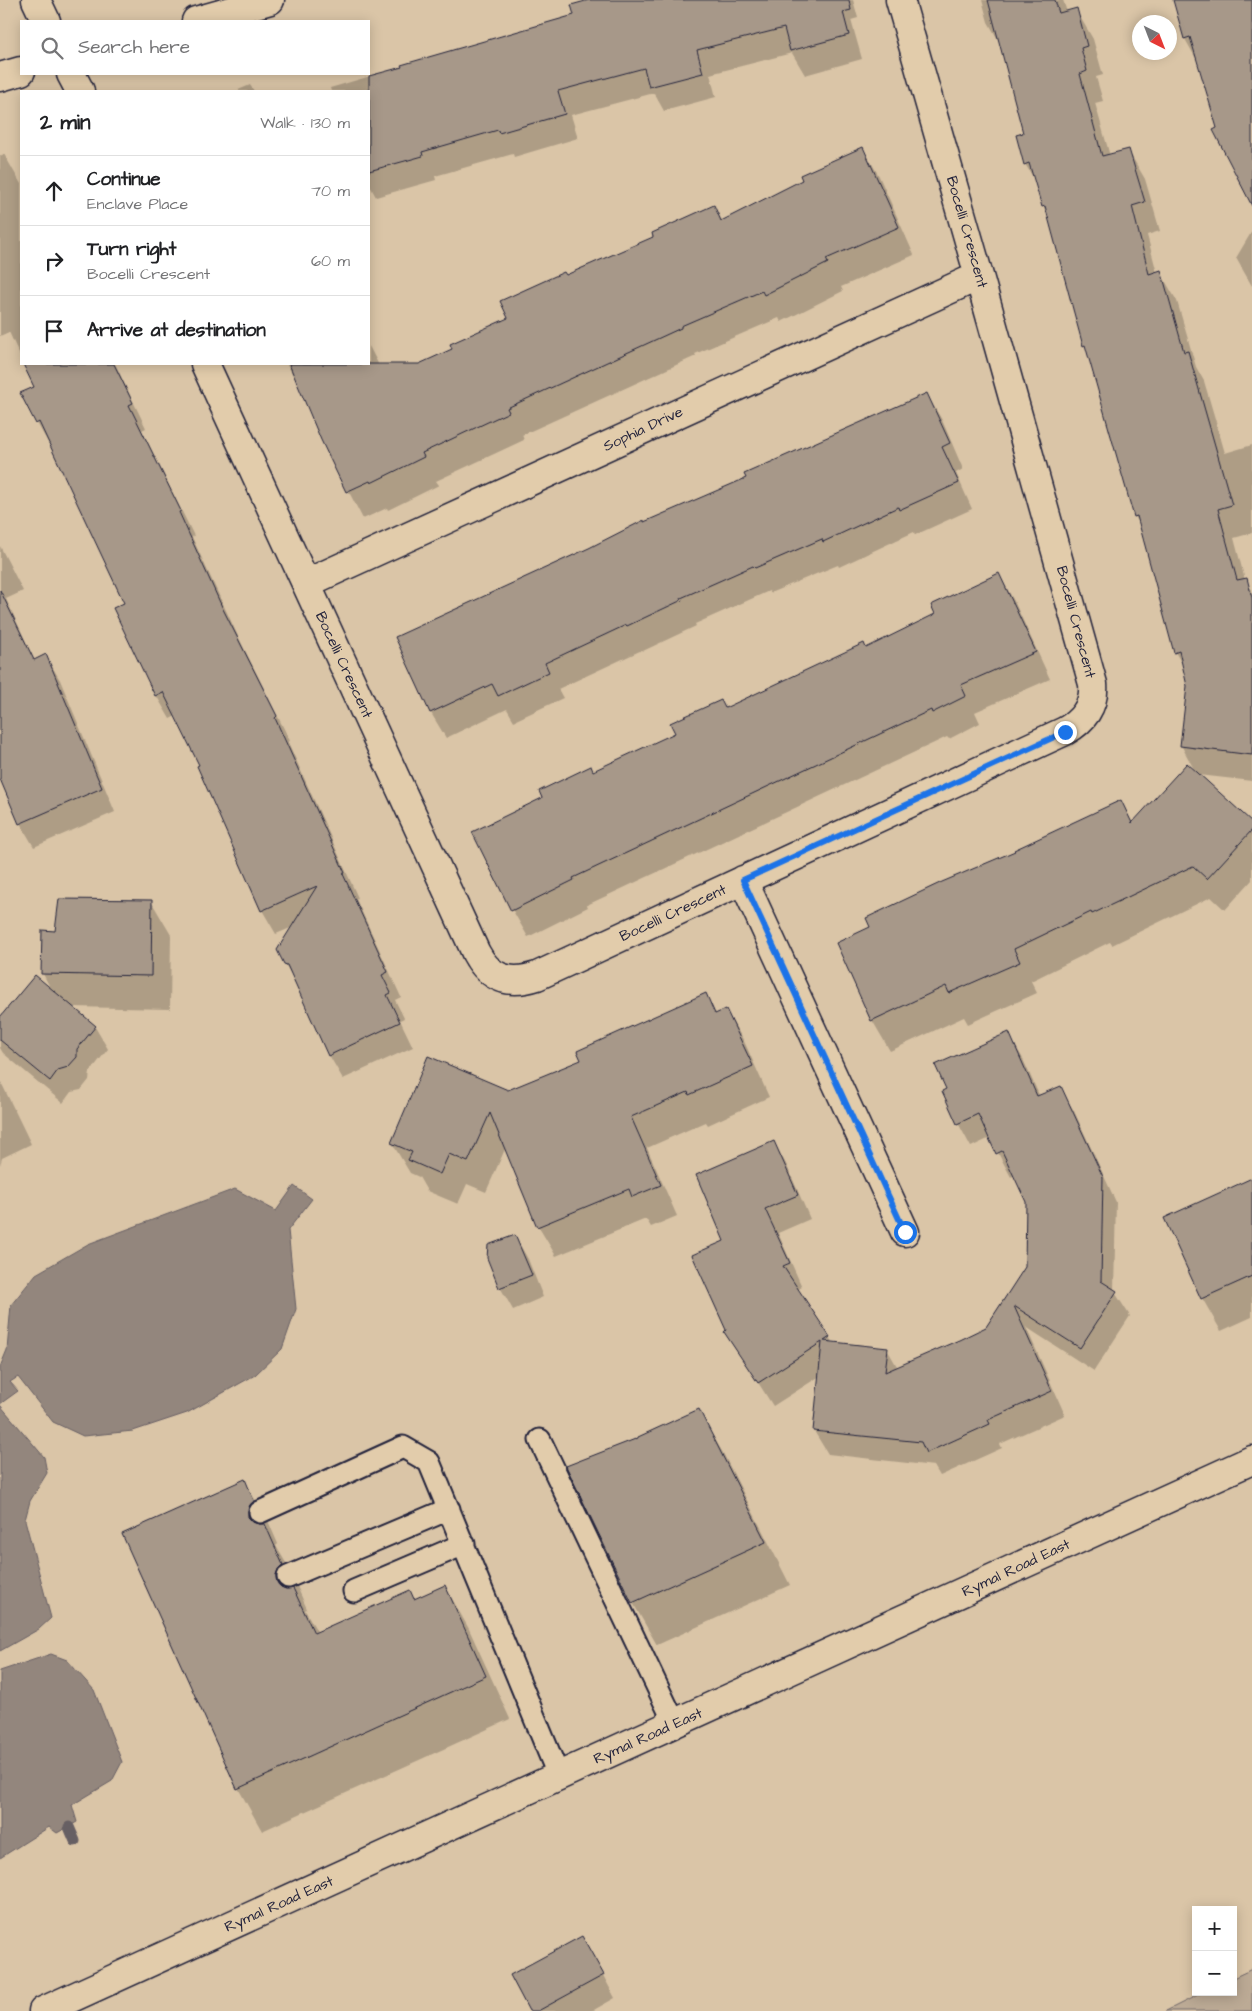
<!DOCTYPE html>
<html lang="en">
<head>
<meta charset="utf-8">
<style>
	:root { --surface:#fff; --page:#f6f6f6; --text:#202124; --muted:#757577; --line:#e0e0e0 }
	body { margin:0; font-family:"Architects Daughter",sans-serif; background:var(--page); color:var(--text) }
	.controls { position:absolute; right:15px; bottom:15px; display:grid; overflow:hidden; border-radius:0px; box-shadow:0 2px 12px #0003 }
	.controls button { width:45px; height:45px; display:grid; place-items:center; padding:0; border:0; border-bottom:1px solid var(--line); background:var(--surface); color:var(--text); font:25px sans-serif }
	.compass { position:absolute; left:1132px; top:15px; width:45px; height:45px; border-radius:50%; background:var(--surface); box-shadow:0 2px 12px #0003; rotate:138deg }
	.stop { position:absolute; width:15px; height:15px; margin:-11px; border:4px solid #1a73e8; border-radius:50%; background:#fff }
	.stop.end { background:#1a73e8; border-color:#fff; box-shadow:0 1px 5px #0008 }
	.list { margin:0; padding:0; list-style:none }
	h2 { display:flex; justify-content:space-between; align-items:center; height:65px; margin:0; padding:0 20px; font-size:21px }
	h2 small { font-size:16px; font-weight:400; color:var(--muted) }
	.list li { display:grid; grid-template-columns:32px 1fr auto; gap:15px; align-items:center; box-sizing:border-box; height:70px; padding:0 20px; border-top:1px solid var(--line) }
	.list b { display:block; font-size:19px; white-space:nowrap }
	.list p { margin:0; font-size:16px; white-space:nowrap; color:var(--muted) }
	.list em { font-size:16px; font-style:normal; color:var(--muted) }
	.icon { flex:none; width:28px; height:28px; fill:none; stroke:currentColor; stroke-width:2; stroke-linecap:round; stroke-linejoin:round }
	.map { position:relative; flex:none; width:1252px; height:2011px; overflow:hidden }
	.search { position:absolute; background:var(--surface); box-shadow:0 2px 12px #0003; left:20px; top:20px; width:350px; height:55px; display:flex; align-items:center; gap:12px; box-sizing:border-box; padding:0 18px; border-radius:0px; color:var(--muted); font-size:19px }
	.panel { position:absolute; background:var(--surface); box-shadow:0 2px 12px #0003; left:20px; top:90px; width:350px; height:275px; border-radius:0px }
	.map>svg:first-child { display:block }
	.green { fill:#bcaa95; stroke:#6f6668 }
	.water { fill:#93867d; stroke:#665e63 }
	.shadow { fill:#0003 }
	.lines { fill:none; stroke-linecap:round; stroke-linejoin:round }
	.stream { stroke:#665e63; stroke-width:11 }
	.building { fill:#a79889; stroke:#22223b }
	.lane-casing { stroke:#22223b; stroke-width:25 }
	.street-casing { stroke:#22223b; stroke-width:31 }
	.secondary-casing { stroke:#22223b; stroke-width:31 }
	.lane { stroke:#e2ccab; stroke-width:21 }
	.street { stroke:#e2ccab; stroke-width:28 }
	.secondary { stroke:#e2ccab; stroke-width:28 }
	.route { stroke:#1a73e8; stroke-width:6 }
	.labels { text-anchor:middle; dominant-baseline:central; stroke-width:4; stroke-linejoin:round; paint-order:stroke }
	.street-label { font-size:15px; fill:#22223b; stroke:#e2ccab }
</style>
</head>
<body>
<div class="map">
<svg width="1252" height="2011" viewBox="0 0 1252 2011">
	<rect width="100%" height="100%" fill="#dac5a7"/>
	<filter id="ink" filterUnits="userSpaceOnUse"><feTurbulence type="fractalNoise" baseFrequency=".02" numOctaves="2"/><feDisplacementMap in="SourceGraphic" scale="10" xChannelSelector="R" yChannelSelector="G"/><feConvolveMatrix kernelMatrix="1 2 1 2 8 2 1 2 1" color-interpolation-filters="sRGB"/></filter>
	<g filter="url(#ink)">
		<!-- green -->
		<path class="green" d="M 1252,1969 L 1252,2011 L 1166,2011 L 1204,1992 L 1233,1992 L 1233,1978 Z"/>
		<!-- water -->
		<path class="water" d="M 294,1186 L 312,1199 L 288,1230 L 296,1309 L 282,1349 L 255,1375 L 187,1413 L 133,1431 L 83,1436 L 53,1422 L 18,1377 L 10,1382 L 18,1391 L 0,1404 L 0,1367 L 7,1350 L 11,1305 L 36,1274 L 88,1244 L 235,1189 L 276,1211 Z
			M 0,1405 L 44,1457 L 47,1473 L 30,1501 L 25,1520 L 51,1618 L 39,1629 L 0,1651 Z
			M 51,1654 L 67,1660 L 94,1690 L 122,1762 L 112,1781 L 72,1805 L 77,1822 L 57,1833 L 49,1827 L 0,1858 L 0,1671 Z"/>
		<!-- shadow -->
		<path class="shadow" d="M 594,0 L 853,0 L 858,18 L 851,20 L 862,59 L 805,75 L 792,53 L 710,74 L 716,97 L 664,111 L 654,93 L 571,115 L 578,138 L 514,157 L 513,154 L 435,176 L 436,180 L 376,197 L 369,184 L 369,91 L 331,91 L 330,88 L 575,16 Z
			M 982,0 L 1063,0 L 1067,12 L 1076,10 L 1093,39 L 1103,75 L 1096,77 L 1103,101 L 1095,103 L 1110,156 L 1128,150 L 1145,179 L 1160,231 L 1147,235 L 1157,273 L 1160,272 L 1177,301 L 1196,367 L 1204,381 L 1225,453 L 1252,445 L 1252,533 L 1234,538 L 1245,580 L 1252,590 L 1252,781 L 1199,775 L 1252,824 L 1252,880 L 1225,910 L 1211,897 L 1112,945 L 1110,942 L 1031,981 L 1037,993 L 968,1024 L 964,1017 L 890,1051 L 872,1020 L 872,928 L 1017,852 L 1120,801 L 1133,824 L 1195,771 L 1181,745 L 1189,686 L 1185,669 L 1175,652 L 1140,525 L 1135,516 L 1088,352 L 1084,345 L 1049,217 L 1043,206 L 1036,182 L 1025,164 L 1024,134 L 1000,43 L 988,22 Z
			M 1174,0 L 1252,0 L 1252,200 L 1218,129 L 1199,64 L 1185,39 Z
			M 250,85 L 254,91 L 236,91 Z
			M 863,148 L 879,176 L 914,255 L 841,287 L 843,291 L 781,322 L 779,318 L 695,354 L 696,356 L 522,435 L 524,440 L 436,481 L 439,485 L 388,510 L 387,508 L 363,519 L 322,440 L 301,390 L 287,364 L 369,364 L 369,346 L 386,379 L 454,350 L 510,318 L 566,277 L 655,237 L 714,207 L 723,222 Z
			M 4,154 L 21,184 L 21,358 L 9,332 L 0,336 L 0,156 Z
			M 1252,231 L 1252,286 L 1236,258 Z
			M 24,364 L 115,364 L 117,368 L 146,428 L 142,430 L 194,536 L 192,537 L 237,634 L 290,741 L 288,742 L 358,898 L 356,899 L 401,997 L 395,1000 L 404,1018 L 400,1020 L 413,1047 L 343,1079 L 329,1055 L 298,987 L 285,964 L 293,927 L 276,934 L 262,910 L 200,766 L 176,716 L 170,719 L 156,695 L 126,604 L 52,447 L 51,448 L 37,423 L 35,387 Z
			M 927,395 L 942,420 L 963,469 L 956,473 L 972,509 L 915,535 L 914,532 L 839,567 L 838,565 L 770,593 L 769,591 L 695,624 L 696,626 L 643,651 L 642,650 L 558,689 L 563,698 L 514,721 L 507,709 L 446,738 L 431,713 L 644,523 L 747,478 Z
			M 0,546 L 23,591 L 6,599 L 35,661 L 46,656 L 60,680 L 115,812 L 34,847 L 20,823 L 0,777 Z
			M 999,574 L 1014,601 L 1050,679 L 975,712 L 980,723 L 949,739 L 947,737 L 587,905 L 588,907 L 528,937 L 513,911 L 474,833 L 593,772 L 725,710 L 866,649 L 937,615 Z
			M 151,901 L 171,935 L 170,1009 L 71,1007 L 95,1027 L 108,1049 L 90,1072 L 89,1080 L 81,1090 L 71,1092 L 63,1103 L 3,1053 L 0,1048 L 0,1019 L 52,991 L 43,974 L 43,932 L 57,932 Z
			M 705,995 L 717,1015 L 726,1011 L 744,1041 L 769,1097 L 708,1125 L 706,1122 L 647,1148 L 677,1216 L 651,1227 L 646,1219 L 556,1256 L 538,1226 L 506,1147 L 486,1192 L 467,1184 L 458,1204 L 427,1191 L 419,1177 L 410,1173 L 392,1143 L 583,1061 Z
			M 1008,1034 L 1022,1057 L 1040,1097 L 1060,1087 L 1074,1111 L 1116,1202 L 1114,1291 L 1130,1316 L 1094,1371 L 1026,1327 L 1065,1415 L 1000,1444 L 1002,1448 L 940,1476 L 934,1466 L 828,1454 L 814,1431 L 820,1376 L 773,1406 L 726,1332 L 728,1331 L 725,1242 L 774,1142 L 787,1166 L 810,1219 L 778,1233 L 802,1287 L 797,1290 L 833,1343 L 887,1349 L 898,1368 L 987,1328 L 1026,1268 L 1027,1202 L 1015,1175 L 1011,1177 L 990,1138 L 971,1147 L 958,1123 Z
			M 0,1080 L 31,1144 L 2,1158 L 0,1165 Z
			M 1252,1180 L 1252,1317 L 1221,1331 L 1202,1298 Z
			M 515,1236 L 528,1259 L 543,1297 L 513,1310 L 500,1287 Z
			M 698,1410 L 723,1453 L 790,1585 L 657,1645 L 633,1603 L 568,1467 L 640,1439 Z
			M 244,1481 L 269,1523 L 278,1544 L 276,1546 L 289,1568 L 307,1609 L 305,1610 L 318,1633 L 414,1600 L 445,1586 L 469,1629 L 510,1719 L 262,1831 L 238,1788 Z
			M 595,1960 L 615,1998 L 592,2011 L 531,2011 Z"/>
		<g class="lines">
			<!-- stream -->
			<path class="stream" d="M 69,1827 L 75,1841"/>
		</g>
		<!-- building -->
		<path class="building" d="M 589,0 L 849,0 L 851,10 L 843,12 L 849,35 L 790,51 L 784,28 L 697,50 L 703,73 L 649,87 L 644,68 L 558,91 L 565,114 L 499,133 L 498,130 L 422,152 L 423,156 L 369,171 L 369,76 L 402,67 L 401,65 L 574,15 L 571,5 Z
			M 988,0 L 1055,0 L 1059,13 L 1077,8 L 1087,46 L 1081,48 L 1087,71 L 1080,74 L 1102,156 L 1129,149 L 1145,202 L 1132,206 L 1149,274 L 1161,270 L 1184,352 L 1188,351 L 1232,505 L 1218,509 L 1237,580 L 1247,578 L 1252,598 L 1252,755 L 1180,746 L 1187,686 L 1179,651 L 1174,653 L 1137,516 L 1134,517 L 1085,345 L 1083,346 L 1045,206 L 1042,207 L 1029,163 L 1024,165 L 1016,135 L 1023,133 Z
			M 1173,0 L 1252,0 L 1252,206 L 1213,130 L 1217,128 L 1190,37 L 1184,39 Z
			M 863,147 L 899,227 L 826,259 L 828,263 L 764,295 L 762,291 L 681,326 L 681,328 L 507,408 L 509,412 L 422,453 L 424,457 L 371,483 L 370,481 L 346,492 L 321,440 L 289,364 L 419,364 L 452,349 L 450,344 L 508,318 L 500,301 L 564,272 L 566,275 L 653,237 L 652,233 L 714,205 L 721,221 L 802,180 L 800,175 Z
			M 23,364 L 114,364 L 133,403 L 129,405 L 181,511 L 179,512 L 223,609 L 277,716 L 275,718 L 345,873 L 343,874 L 388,972 L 382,975 L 391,993 L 387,995 L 400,1022 L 328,1056 L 287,965 L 284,964 L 277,950 L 317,886 L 261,911 L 197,766 L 199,765 L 163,692 L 155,696 L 113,608 L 124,603 L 39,422 L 36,424 L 20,393 L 34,387 Z
			M 927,393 L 950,443 L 942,447 L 959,483 L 899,510 L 898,507 L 823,542 L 822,539 L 755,568 L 753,566 L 681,598 L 682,600 L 627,626 L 626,625 L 545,663 L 549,672 L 498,696 L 492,684 L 430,713 L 395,637 L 589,548 L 644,520 L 644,522 L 746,478 L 744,474 Z
			M 999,573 L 1036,652 L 961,685 L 966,696 L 932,713 L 931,710 L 573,878 L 574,880 L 511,911 L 472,832 L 542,798 L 539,791 L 591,766 L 593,771 L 675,733 L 670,723 L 721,700 L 725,708 L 864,643 L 866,648 L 935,614 L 931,605 Z
			M 0,590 L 34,660 L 46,654 L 102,788 L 19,824 L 0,779 Z
			M 1187,763 L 1252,822 L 1252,830 L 1207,879 L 1193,866 L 1092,914 L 1091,912 L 1014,949 L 1020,962 L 949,993 L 946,986 L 871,1021 L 836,943 L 870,927 L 866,918 L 942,882 L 1015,851 L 1014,850 L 1121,800 L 1132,823 Z
			M 59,899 L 152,900 L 151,976 L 41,974 L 42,930 L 55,931 Z
			M 35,975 L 96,1026 L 77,1049 L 77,1057 L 68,1067 L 58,1070 L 50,1081 L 0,1040 L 0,1017 Z
			M 706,993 L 715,1014 L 726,1009 L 753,1066 L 689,1095 L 688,1092 L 631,1117 L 661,1185 L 632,1197 L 629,1189 L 537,1227 L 490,1113 L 468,1162 L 449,1154 L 440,1174 L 408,1160 L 412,1152 L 391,1143 L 428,1056 L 508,1090 L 581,1060 L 577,1051 Z
			M 1009,1032 L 1037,1096 L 1061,1086 L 1103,1177 L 1101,1281 L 1117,1291 L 1080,1348 L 1014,1306 L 1052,1391 L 988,1420 L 990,1424 L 926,1453 L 921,1442 L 813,1431 L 822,1342 L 758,1383 L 724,1332 L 726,1330 L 692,1255 L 724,1241 L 696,1175 L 774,1141 L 798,1195 L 765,1209 L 790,1263 L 783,1266 L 830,1337 L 824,1341 L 888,1348 L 885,1372 L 959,1340 L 986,1327 L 1025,1267 L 1026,1202 L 1002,1151 L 996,1154 L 978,1114 L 957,1124 L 942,1091 L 946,1089 L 935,1065 Z
			M 1252,1178 L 1252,1276 L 1201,1299 L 1164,1218 Z
			M 515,1235 L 532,1275 L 499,1288 L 487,1258 L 488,1245 Z
			M 699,1409 L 766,1542 L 632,1603 L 566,1466 L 638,1438 L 638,1437 Z
			M 245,1479 L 254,1501 L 250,1505 L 248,1511 L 248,1517 L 253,1522 L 259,1524 L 265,1524 L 283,1565 L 278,1569 L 276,1575 L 277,1582 L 281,1587 L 286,1589 L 293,1588 L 314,1633 L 410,1590 L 414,1599 L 445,1585 L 486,1676 L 237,1789 L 122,1534 Z
			M 582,1936 L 604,1975 L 538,2011 L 529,2011 L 510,1975 Z"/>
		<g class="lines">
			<!-- lane casing -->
			<g class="lane-casing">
				<path id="lane" d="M 540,1440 L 675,1724
					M 260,1512 L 403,1447 L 429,1462 L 559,1777
					M 288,1577 L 449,1509
					M 354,1591 L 464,1544"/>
			</g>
			<!-- street casing -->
			<g class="street-casing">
				<path id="street" d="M 36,0 L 46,21
					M 196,21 L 270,0
					M 71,74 L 80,91
					M 0,77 L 21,71
					M 205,364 L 476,953 C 490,979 510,985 537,976 L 1065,731 C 1083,721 1095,706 1093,684 L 979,276 L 900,0
					M 307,583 L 979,276
					M 743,880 L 905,1232"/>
			</g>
			<!-- secondary casing -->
			<g class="secondary-casing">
				<path id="secondary" d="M 43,2011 L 1252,1460"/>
			</g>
			<!-- lane -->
			<use href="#lane" class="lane"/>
			<!-- street -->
			<use href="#street" class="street"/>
			<!-- secondary -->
			<use href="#secondary" class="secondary"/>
		</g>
	</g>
	<g class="lines" filter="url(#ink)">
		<!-- route -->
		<path class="route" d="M 905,1232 L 743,880 L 1065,732"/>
	</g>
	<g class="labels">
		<!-- street labels -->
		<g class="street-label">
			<text transform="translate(967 232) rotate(74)">Bocelli Crescent</text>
			<text transform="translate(643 429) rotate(-25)">Sophia Drive</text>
			<text transform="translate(1076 622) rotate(75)">Bocelli Crescent</text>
			<text transform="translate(344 665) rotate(65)">Bocelli Crescent</text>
			<text transform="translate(673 913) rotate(-25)">Bocelli Crescent</text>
			<text transform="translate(1016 1568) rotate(-25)">Rymal Road East</text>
			<text transform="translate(648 1736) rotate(-24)">Rymal Road East</text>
			<text transform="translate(279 1904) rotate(-24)">Rymal Road East</text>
		</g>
	</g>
</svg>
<div class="controls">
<button>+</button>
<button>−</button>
</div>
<svg class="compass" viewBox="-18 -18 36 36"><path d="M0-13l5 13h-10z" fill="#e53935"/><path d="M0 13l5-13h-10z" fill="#757577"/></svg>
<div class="stop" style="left:905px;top:1232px"></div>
<div class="stop end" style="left:1065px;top:732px"></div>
<div class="search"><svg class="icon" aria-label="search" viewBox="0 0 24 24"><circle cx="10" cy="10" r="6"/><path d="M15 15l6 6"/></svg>Search here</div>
<section class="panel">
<h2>2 min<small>Walk · 130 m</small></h2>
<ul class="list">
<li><svg class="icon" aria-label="ahead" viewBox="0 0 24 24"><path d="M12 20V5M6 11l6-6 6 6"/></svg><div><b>Continue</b><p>Enclave Place</p></div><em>70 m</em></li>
<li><svg class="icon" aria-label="right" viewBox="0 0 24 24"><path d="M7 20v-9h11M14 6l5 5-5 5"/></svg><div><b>Turn right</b><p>Bocelli Crescent</p></div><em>60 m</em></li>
<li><svg class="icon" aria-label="arrive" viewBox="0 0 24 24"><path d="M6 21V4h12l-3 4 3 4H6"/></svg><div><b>Arrive at destination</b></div></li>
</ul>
</section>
</div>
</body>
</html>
